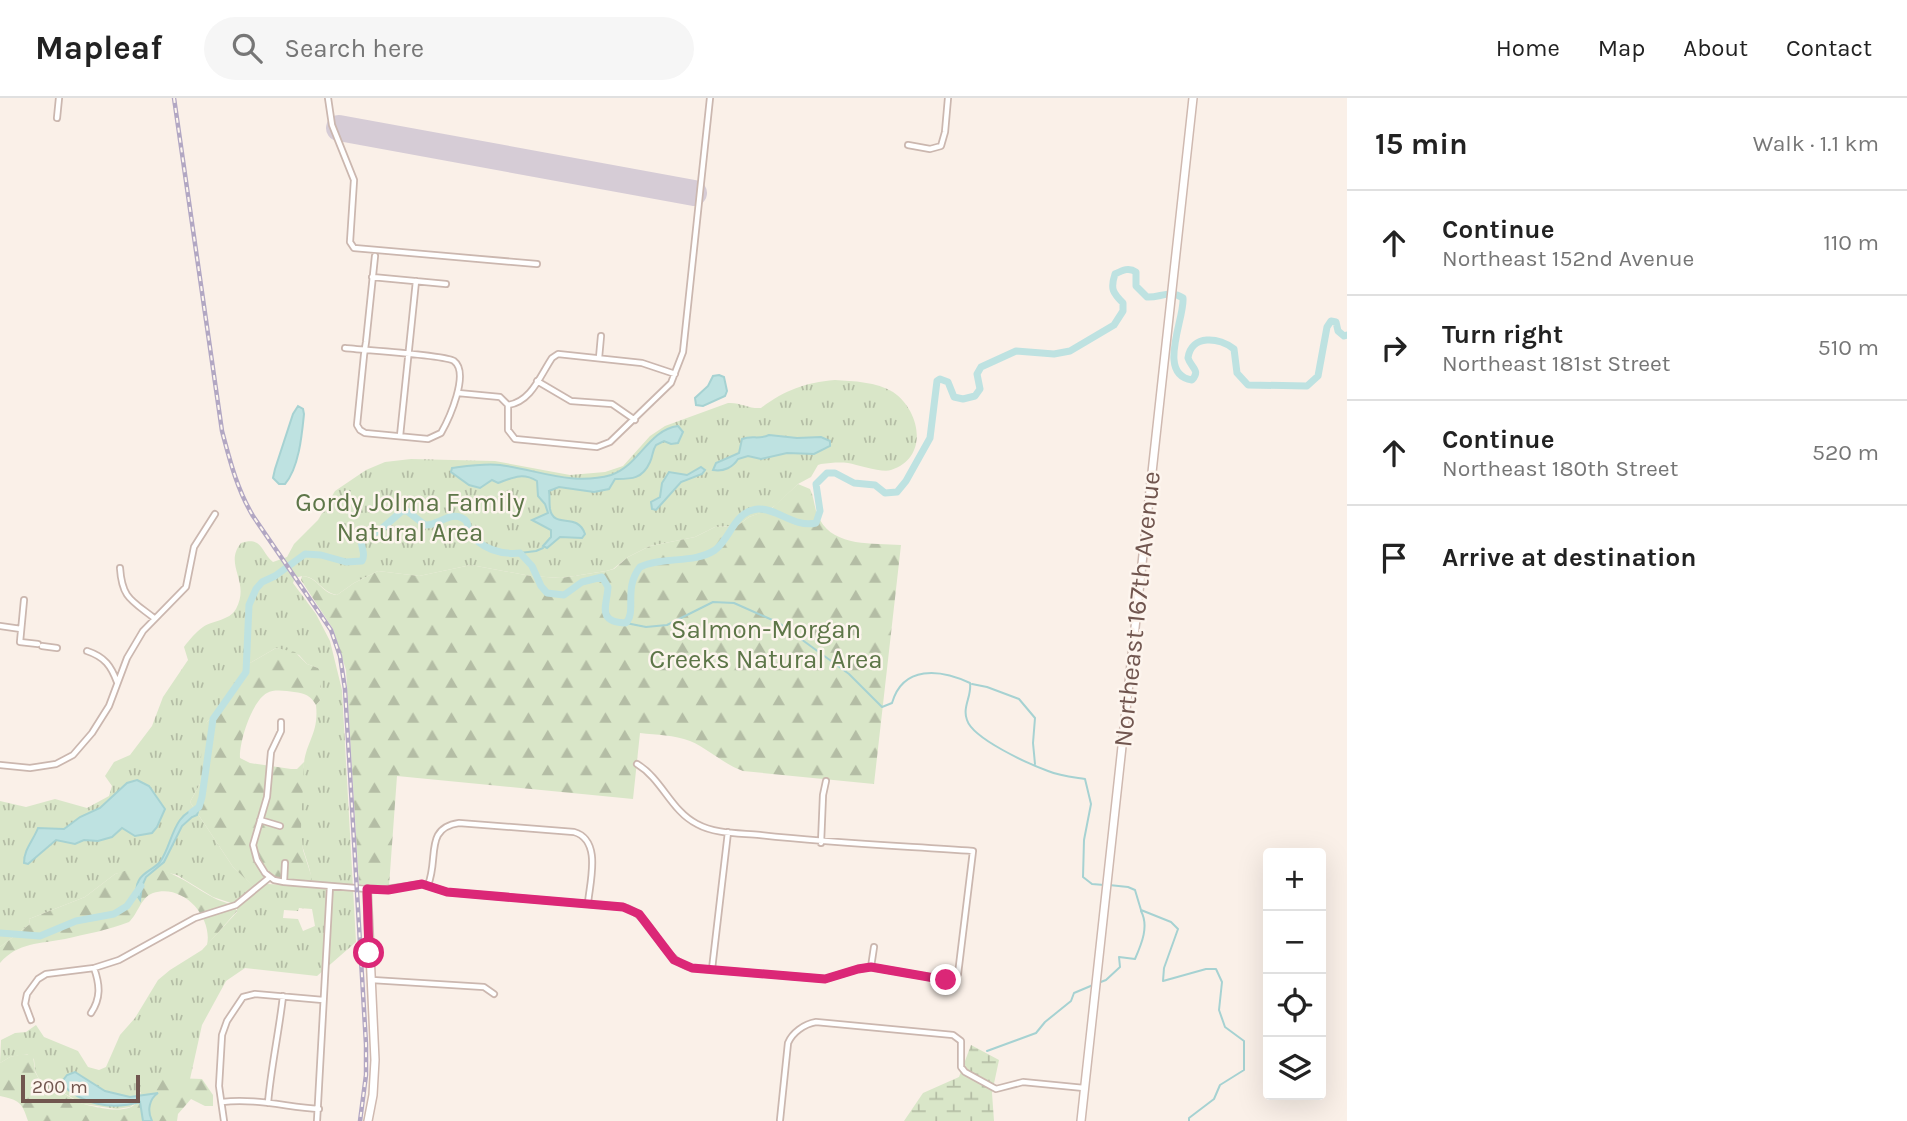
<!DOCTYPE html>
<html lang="en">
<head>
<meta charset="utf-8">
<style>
	:root { --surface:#fff; --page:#f6f6f6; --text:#222; --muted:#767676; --line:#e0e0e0 }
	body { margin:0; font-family:Karla,sans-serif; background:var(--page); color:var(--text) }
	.controls { position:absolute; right:21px; bottom:21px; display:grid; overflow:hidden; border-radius:7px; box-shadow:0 7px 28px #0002 }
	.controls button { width:63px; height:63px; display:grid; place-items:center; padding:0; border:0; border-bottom:2px solid var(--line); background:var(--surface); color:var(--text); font:35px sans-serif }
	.scale { position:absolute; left:21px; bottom:18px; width:119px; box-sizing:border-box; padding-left:7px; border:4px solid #71564f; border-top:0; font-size:19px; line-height:24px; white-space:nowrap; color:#71564f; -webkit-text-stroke:5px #fdf5ee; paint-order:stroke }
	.stop { position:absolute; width:21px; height:21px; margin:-16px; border:5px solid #db2777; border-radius:50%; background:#fff }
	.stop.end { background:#db2777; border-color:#fff; box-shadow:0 2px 7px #0008 }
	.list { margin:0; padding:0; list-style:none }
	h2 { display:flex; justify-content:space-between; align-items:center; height:91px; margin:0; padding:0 28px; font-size:30px }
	h2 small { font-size:23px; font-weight:400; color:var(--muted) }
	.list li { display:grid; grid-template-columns:46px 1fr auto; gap:21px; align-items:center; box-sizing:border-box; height:105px; padding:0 28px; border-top:2px solid var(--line) }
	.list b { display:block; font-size:26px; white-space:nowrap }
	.list p { margin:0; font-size:23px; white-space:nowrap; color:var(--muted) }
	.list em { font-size:23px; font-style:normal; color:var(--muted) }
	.icon { flex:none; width:38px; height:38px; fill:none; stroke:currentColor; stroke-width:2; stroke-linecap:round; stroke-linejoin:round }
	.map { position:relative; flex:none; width:1347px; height:1023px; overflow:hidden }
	header { display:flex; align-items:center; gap:42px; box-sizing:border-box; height:98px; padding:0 35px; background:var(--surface); border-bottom:2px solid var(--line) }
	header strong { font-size:33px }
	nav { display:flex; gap:38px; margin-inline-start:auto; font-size:24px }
	.search { width:490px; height:63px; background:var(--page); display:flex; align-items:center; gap:18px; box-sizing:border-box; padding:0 24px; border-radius:38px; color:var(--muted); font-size:26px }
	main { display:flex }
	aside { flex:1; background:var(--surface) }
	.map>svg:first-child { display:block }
	.grass { fill:url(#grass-tufts); fill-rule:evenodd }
	.forest { fill:url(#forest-firs) }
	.wetland { fill:url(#wetland-marsh) }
	.water { fill:#bee2e1; stroke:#a6d2d2; stroke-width:2 }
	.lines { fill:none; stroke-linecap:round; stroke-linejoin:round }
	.stream { stroke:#a6d2d2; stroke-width:2 }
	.river { stroke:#bee2e1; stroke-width:7 }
	.runway { stroke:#d6ccd6; stroke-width:26 }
	.street-casing { stroke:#cbb7af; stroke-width:8 }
	.secondary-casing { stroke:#cfb9b0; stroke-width:10 }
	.street { stroke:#fff; stroke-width:4.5 }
	.secondary { stroke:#fff; stroke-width:7 }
	.rail-casing { stroke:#b2a7c3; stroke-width:4.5 }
	.rail { stroke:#fdf5ee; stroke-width:2; stroke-dasharray:5; stroke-linecap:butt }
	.route { stroke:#db2777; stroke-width:9 }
	.labels { text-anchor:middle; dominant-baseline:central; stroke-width:5; stroke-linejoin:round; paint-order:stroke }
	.park-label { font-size:26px; fill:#5d7648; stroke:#fdf5ee }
	.street-label { font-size:26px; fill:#71564f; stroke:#fdf5ee }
</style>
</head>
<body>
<header>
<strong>Mapleaf</strong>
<div class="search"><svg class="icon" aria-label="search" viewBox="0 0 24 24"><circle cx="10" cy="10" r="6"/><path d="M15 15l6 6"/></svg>Search here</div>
<nav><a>Home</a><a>Map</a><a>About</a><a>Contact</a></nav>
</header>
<main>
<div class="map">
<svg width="1347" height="1023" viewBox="0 0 1347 1023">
	<defs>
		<pattern id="grass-tufts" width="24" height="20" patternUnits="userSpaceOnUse" patternTransform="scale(1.75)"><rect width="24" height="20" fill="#d9e6c8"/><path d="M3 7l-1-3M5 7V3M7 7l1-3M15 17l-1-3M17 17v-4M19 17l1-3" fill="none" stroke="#b4bda5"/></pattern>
		<pattern id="forest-firs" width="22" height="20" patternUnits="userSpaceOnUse" patternTransform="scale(1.75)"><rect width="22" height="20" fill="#d9e6c8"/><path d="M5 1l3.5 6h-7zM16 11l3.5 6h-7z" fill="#b4bda5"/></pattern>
		<pattern id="wetland-marsh" width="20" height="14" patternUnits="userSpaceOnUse" patternTransform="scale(1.75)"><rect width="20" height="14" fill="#d9e6c8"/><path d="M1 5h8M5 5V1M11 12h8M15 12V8" fill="none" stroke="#b4bda5"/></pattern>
	</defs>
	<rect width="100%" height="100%" fill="#faf0e8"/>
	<!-- grass -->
	<path class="grass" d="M 835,282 C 853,283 877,284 893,294 C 921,313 929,360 891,372 C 882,375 859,367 848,365 C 839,364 830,365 821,366 L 818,367 L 811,379 L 798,386 L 776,407 L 767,413 L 749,419 L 737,428 L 715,429 L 695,439 L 650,448 L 628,459 L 613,471 L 606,473 L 561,480 L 531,478 L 471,467 L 419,478 L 378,473 L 354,485 L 337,497 C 319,494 315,472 295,480 L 293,485 L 316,516 L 330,543 L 342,592 L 356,844 L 317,878 L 245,870 L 226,883 L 202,927 L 190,981 L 160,981 L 138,996 L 137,1004 L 130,1009 L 117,1011 L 83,1006 L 39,981 L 35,973 L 34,961 L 27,956 L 10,959 L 0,965 L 1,942 L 15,935 L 26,934 L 36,927 L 44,939 L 78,953 L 88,969 L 99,972 L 106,969 L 120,937 L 135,920 L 158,882 L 170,872 L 202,852 L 237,814 L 237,807 L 213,799 L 177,777 L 145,769 L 115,776 L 85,799 L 29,821 L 30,826 L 0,849 L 0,703 L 26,709 L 55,701 L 87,710 L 109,698 L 112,688 L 105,678 L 114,664 L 130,657 L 152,628 L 163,599 L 188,562 L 184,549 C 189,542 196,534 203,529 C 213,522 229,523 236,511 C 251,483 223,467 241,445 C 263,438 261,455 273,464 L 287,459 L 294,446 L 318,422 L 335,393 L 366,372 L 385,364 L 411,361 L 495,363 L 570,377 L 605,374 L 623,368 L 650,338 L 665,328 L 728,305 C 740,304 749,311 761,310 C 785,292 804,285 835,282 ZM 276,550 L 299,557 L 307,566 L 318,570 C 322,578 320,579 320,587 C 321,598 325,598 316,607 C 319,635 307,642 304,665 C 301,689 298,716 301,741 C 303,757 313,772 311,788 L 267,786 L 258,792 L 233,769 L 190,704 L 200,686 L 207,624 L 229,600 L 245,568 ZM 299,810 L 312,811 L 315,828 L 303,833 L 298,821 L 283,820 L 284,812 L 298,813 Z"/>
	<!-- forest -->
	<path class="forest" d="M 798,386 L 810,391 C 815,401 814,413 820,422 C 835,449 873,445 901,447 L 874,686 L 743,673 C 723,666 709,651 690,643 C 674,637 657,637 640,635 L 633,701 L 397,678 L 389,788 L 359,786 L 346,572 L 333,531 L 301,482 L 302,478 C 320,480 320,495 337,497 L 354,485 L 378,473 L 419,478 L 471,467 L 531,478 L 561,480 L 606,473 L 614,471 L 628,459 L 650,448 L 695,439 L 715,429 L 737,428 L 749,419 L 771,411 Z
		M 276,550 L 295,554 L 307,566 L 318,570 L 322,577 L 320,589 L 324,598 L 316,607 C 311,598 305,595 294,594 C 286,593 274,591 267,595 C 252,603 239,644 240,660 L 250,665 L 291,671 L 297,671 L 304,664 L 301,730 L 303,752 L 312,780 L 311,783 L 279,781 L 270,777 L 255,790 L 233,769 L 190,704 L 200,686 L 202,636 L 207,624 L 228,600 L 245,568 Z
		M 137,769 C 168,767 189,787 214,800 C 224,805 231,804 237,813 L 207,847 C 213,820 184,785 153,795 C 141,799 138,816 129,824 C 109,832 86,836 65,841 C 40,846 18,844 0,865 L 0,849 L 30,826 L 29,821 L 85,799 L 115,776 Z
		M 23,956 L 33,957 L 35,974 L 39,981 C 57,988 72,1005 92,1008 C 103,1011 132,1016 137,1003 C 142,993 142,987 153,983 C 167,977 187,981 202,981 L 213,997 L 213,1008 L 205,1008 L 191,1001 L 178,1016 L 177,1023 L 28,1023 C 22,1004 19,1002 0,998 L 0,965 L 10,959 Z"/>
	<!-- wetland -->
	<path class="wetland" d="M 971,947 L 999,962 L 992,995 L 994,1023 L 904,1023 L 923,995 L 959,979 Z"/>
	<!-- water -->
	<path class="water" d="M 719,277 L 724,279 L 727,293 L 725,298 L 703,308 L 696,307 L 695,300 L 708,288 L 713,278 Z
		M 298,308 L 303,311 L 304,316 C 302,336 299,370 285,386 L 279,386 L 273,380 L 275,371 L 293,316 Z
		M 678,328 L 683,334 L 678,345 L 671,346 L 664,343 L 656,347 C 652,353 653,358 650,364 C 642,382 630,381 615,381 L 609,391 L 594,394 L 559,389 L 549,393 C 550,399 549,405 550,411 C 554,432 577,413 585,436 L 582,440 L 560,439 L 547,450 L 543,448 L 551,439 L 551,432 L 532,422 L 548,415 L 545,406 L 538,398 L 537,383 C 522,374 512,380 498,385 L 492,382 L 480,390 L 469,387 L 451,374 L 452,370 C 467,368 485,365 500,367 C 538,372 572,388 611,377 C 639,368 648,332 678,328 Z
		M 769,337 L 797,340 L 821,339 L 830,343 L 830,348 L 814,356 L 787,355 L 761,361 L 748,358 L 738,361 C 733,369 724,374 713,372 L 716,365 L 739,355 L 742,341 C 752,337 759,342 769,337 Z
		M 701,369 L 705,372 L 702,376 L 681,384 L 656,412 L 652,411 L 651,404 L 660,399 L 662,385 L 669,374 L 687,377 Z
		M 137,682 L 149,688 L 165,711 L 157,729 L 152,735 L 135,738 L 122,730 L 112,739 L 98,743 L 84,742 L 75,746 L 56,742 L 28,766 L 24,765 C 24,751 33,743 38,730 L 64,731 L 80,719 L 100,710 L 127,685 Z
		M 199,710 L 197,717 L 192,719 L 182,728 L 164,764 L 146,779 L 142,788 L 140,802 C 136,796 135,789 139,782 C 143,774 154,771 160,764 C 173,746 172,715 199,710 Z
		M 75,974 L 105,993 L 130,999 L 158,995 C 149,1001 147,1013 152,1023 L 143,1023 L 140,1004 C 112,1012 81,1007 61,985 L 67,977 Z"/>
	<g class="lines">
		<!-- stream -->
		<path class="stream" d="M 520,455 L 536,453 L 543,450
			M 626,525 L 646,529 L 667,527 L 713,504 L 734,505 L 779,525 L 849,576 L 882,609 L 892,605 C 903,567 940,571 970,585 C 972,598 962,609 967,622 C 973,641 1029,666 1048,673 C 1060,678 1072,679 1085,681 L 1091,706 L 1084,742 L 1083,779 L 1092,786 L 1104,787
			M 972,586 L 987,589 L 1019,601 L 1035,620 L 1033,645 L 1035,666
			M 1109,787 L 1128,789 L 1135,792 L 1141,812 L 1171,824 L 1178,831 L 1164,870 L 1163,883 L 1206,871 L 1216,871 L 1222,884 L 1219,912 L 1225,929 L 1244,943 L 1244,972 L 1220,987 L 1214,1001 L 1189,1020 L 1189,1023
			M 1098,885 L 1106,882 L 1120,869 L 1119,859 L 1135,861 C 1142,845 1149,828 1141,813
			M 987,953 L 1036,935 L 1045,924 L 1071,903 L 1074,895 L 1093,887"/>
		<!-- river -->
		<path class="river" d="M 192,714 L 199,709 L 202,699 L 213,621 L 246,574 L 249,507 L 256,491 L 262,484 L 275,478 L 305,456 L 321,457 L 346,464 L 362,463 C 367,455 359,448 362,440 L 379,433 L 402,413 L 407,413 L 425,427 C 438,428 450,413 462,420 C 469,423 467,428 470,434 C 480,451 502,457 520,455 L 532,468 L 541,488 L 547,495 L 564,497 L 582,484 L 602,479 L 608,489 C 607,508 596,524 626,525 C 637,513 623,491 640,469 C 663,458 694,466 715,452 C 731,440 734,413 758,411 C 777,410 794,430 816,425 L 820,413 L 816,386 L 827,375 L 835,375 L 854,385 L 875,387 L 885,395 L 897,394 L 906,383 L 930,340 L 937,283 L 940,281 L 948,284 L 954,299 L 963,301 L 975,298 L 980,291 L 977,276 L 981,269 L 1016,253 L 1054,256 L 1070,253 L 1114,227 L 1123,213 L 1123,205 C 1113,195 1110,191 1115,176 C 1123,172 1129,169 1136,174 L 1136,188 L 1147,199 C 1160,200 1170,191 1183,200 C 1185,220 1156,277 1192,282 C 1201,272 1191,270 1188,260 C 1191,236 1220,239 1234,251 L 1237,275 L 1248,287 L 1307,288 L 1318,278 L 1327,229 L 1331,223 L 1336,224 L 1338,233 L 1344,238 L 1347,237
			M 0,835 L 40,838 L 76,823 L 114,816 L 127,808 L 141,788"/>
		<!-- runway -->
		<path class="runway" d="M 339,30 L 694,95"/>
		<!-- street casing -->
		<g class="street-casing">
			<path id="street" d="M 328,0 L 332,27 L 354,82 L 350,144 L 354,150 L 537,166
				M 57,20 L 59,0
				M 908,47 L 930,51 L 941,48 L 945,34 L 948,0
				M 372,179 L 446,186
				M 345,250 C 360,252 446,257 454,263 C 470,275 449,321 441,335 L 428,341 L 365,335 L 360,332 L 357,327 L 364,257 L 366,244 L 375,158
				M 599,260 L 601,238
				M 537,283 L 571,303 L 612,306 L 635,322
				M 458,295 L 500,299 L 508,307
				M 508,307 L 508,332 L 515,341 L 597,349 L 610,344 L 671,285 L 683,254 L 710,0
				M 508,307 C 531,304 540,278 552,260 L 558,256 L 642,265 L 675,276
				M 400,338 L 416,183
				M 120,470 C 122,500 131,502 154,520
				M 24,502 L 20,544 L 38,546
				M 0,528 L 21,531
				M 42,548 L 57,550
				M 87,553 C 105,559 111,568 117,584
				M 281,624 L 281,633 L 271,654 L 267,699 L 253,747 L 257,762 L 265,775 L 274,782 L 284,784 L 379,792 L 422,786 L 447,794 L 623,809 C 655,817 658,861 692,870 L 825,881 L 858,871 L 871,869 L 946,882 L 951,882 L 958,876 L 973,753 C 902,748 831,745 760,737 C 739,735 715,736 697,726 C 671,713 662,681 637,666
				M 0,667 L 30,670 L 56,666 L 73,657 L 92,635 L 109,608 L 127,560 L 143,533 L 186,489 L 194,449 L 215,416
				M 260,722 L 280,728
				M 821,745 L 823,697 L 826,683
				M 284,784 L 285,765
				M 428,787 C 439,760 424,730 459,725 L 574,734 C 602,742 590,783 588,805
				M 871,869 L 874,849
				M 712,871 L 728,734
				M 372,882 L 484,889 L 494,896
				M 91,915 C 101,900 100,887 94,870
				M 31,922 L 25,906 L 27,896 L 38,881 L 46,876 L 94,870 L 119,862 L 195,820 L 236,807 L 270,779
				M 222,1004 C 255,1000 287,1009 319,1011
				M 268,1005 C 271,969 279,934 283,898
				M 780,1022 L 788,945 C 792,935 804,926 816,924 L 953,937 L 961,943 L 961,969 L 965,974 L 996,991 L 1023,984 L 1084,990
				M 224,1023 L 219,988 L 222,937 L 227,923 L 243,899 L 255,896 L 323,902
				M 317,1023 L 330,788"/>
		</g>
		<!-- secondary casing -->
		<g class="secondary-casing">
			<path id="secondary" d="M 367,791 L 375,962 L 373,997 L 368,1023
				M 1081,1023 L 1193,0"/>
		</g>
		<!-- street -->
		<use href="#street" class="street"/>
		<!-- secondary -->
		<use href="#secondary" class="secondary"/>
		<!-- rail casing -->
		<g class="rail-casing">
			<path id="rail" d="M 174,0 L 222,333 C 230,363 237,391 253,418 L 331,532 L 340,558 L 345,591 L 366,946 L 366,977 L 360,1023"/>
		</g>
		<!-- rail -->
		<use href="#rail" class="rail"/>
	</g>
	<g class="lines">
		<!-- route -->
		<path class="route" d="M 369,855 L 367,791 L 388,792 L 422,786 L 447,794 L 623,809 L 639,816 L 674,862 L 692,870 L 825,881 L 858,871 L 871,869 L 946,882"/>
	</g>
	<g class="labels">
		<!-- park labels -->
		<g class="park-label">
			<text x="410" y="404">Gordy Jolma Family<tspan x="410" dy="30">Natural Area</tspan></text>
			<text x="766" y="531">Salmon-Morgan<tspan x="766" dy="30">Creeks Natural Area</tspan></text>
		</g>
		<!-- street labels -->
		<g class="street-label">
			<text transform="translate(1137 511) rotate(-84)">Northeast 167th Avenue</text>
		</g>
	</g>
</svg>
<div class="controls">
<button>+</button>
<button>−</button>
<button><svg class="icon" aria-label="locate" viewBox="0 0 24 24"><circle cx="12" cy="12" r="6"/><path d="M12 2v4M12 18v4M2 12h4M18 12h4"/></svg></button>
<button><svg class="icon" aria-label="layers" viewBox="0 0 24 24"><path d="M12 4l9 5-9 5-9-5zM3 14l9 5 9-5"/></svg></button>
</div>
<div class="scale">200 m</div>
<div class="stop" style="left:369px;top:855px"></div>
<div class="stop end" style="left:946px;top:882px"></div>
</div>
<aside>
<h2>15 min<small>Walk · 1.1 km</small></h2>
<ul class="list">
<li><svg class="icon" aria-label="ahead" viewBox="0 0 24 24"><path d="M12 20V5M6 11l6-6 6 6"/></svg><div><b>Continue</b><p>Northeast 152nd Avenue</p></div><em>110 m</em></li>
<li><svg class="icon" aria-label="right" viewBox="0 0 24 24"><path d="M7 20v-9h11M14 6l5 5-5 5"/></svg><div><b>Turn right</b><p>Northeast 181st Street</p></div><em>510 m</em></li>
<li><svg class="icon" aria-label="ahead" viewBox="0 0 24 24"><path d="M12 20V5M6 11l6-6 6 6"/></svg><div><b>Continue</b><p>Northeast 180th Street</p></div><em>520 m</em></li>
<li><svg class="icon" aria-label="arrive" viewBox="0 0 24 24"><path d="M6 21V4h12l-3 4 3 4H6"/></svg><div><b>Arrive at destination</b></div></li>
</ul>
</aside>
</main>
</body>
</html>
